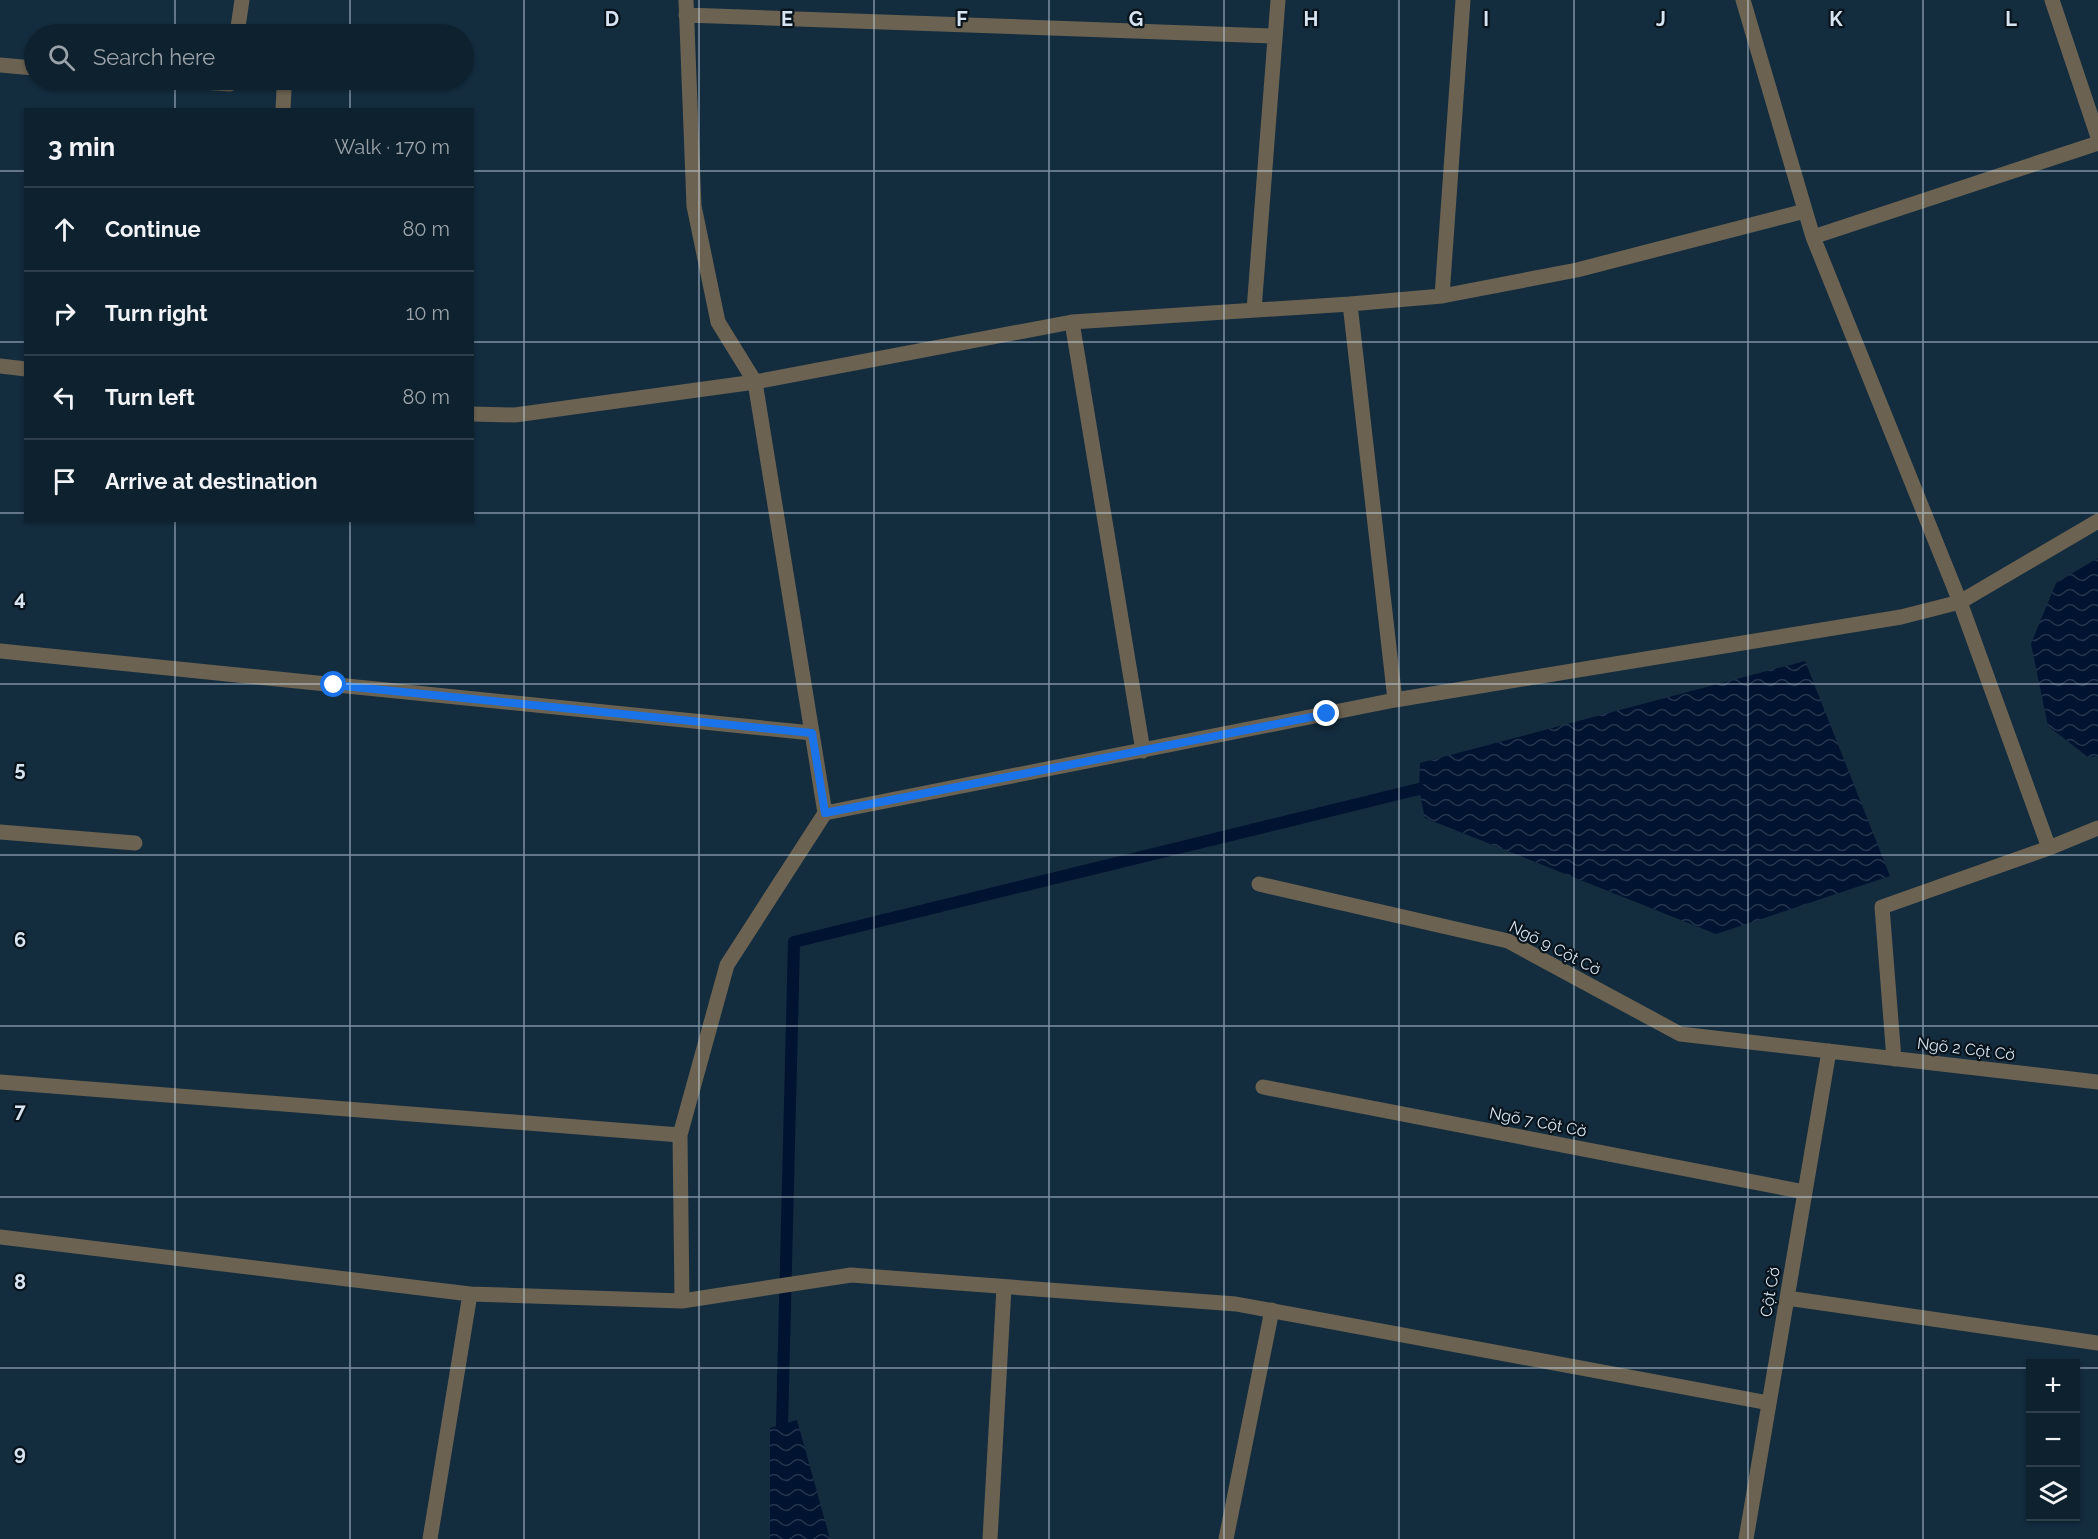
<!DOCTYPE html>
<html lang="en">
<head>
<meta charset="utf-8">
<style>
	:root { --surface:#0e212e; --page:#1c2e3a; --text:#f1f3f6; --muted:#9ba3aa; --line:#2e3e4a }
	body { margin:0; font-family:Raleway,sans-serif; background:var(--page); color:var(--text) }
	.controls { position:absolute; right:18px; bottom:18px; display:grid; overflow:hidden; border-radius:0px; box-shadow:0 2px 4px #0004 }
	.controls button { width:54px; height:54px; display:grid; place-items:center; padding:0; border:0; border-bottom:2px solid var(--line); background:var(--surface); color:var(--text); font:30px sans-serif }
	.stop { position:absolute; width:18px; height:18px; margin:-14px; border:4px solid #1a73e8; border-radius:50%; background:#fff }
	.stop.end { background:#1a73e8; border-color:#fff; box-shadow:0 2px 6px #0008 }
	.list { margin:0; padding:0; list-style:none }
	h2 { display:flex; justify-content:space-between; align-items:center; height:78px; margin:0; padding:0 24px; font-size:26px }
	h2 small { font-size:20px; font-weight:400; color:var(--muted) }
	.list li { display:grid; grid-template-columns:39px 1fr auto; gap:18px; align-items:center; box-sizing:border-box; height:84px; padding:0 24px; border-top:2px solid var(--line) }
	.list b { display:block; font-size:22px; white-space:nowrap }
	.list em { font-size:20px; font-style:normal; color:var(--muted) }
	.icon { flex:none; width:33px; height:33px; fill:none; stroke:currentColor; stroke-width:2; stroke-linecap:round; stroke-linejoin:round }
	.map { position:relative; flex:none; width:2098px; height:1539px; overflow:hidden }
	.search { position:absolute; background:var(--surface); box-shadow:0 2px 4px #0004; left:24px; top:24px; width:450px; height:66px; display:flex; align-items:center; gap:15px; box-sizing:border-box; padding:0 21px; border-radius:33px; color:var(--muted); font-size:22px }
	.panel { position:absolute; background:var(--surface); box-shadow:0 2px 4px #0004; left:24px; top:108px; width:450px; height:414px; border-radius:0px }
	.map>svg:first-child { display:block }
	.water { fill:url(#water-waves) }
	.lines { fill:none; stroke-linecap:round; stroke-linejoin:round }
	.stream { stroke:#001330; stroke-width:12 }
	.minor { stroke:#6b6251; stroke-width:15 }
	.route { stroke:#1a73e8; stroke-width:8 }
	.grid { fill:none; stroke:#d7e5f2; stroke-width:1.5; stroke-opacity:0.55 }
	.labels { text-anchor:middle; dominant-baseline:central; stroke-width:4.5; stroke-linejoin:round; paint-order:stroke }
	.street-label { font-size:16px; fill:#d7e5f2; stroke:#09131b }
	.grid-label { font-size:20px; text-anchor:middle; font-weight:bold; fill:#d7e5f2; stroke:#09131b; stroke-width:4.5; stroke-linejoin:round; paint-order:stroke }
</style>
</head>
<body>
<div class="map">
<svg width="2098" height="1539" viewBox="0 0 2098 1539">
	<defs>
		<pattern id="water-waves" width="16" height="10" patternUnits="userSpaceOnUse" patternTransform="scale(1.5)"><rect width="16" height="10" fill="#001330"/><path d="M0 5q4-4 8 0t8 0" fill="none" stroke="#24354e"/></pattern>
	</defs>
	<rect width="100%" height="100%" fill="#132c3e"/>
	<!-- water -->
	<path class="water" d="M 2098,558 L 2098,756 L 2088,757 L 2048,726 L 2031,644 L 2056,583 Z
		M 1805,661 L 1890,876 L 1716,934 L 1425,818 L 1419,789 L 1420,763 Z
		M 797,1420 L 830,1539 L 770,1539 L 770,1428 Z"/>
	<g class="lines">
		<!-- stream -->
		<path class="stream" d="M 782,1425 L 794,942 L 1419,789"/>
		<!-- minor -->
		<path class="minor" d="M 1743,0 L 1813,237 L 1960,602 L 2049,848
			M 2052,0 L 2098,137
			M 686,15 L 1275,36
			M 237,34 L 242,0
			M 0,65 L 34,68
			M 171,80 L 230,84 L 231,80
			M 283,110 L 284,89
			M 1813,237 L 2098,143
			M 1442,296 L 1463,0
			M 1350,304 L 1395,700
			M 1254,310 L 1278,0
			M 1072,322 L 1143,751
			M 0,366 L 26,369
			M 472,414 L 515,415 L 755,382 L 1072,322 L 1350,304 L 1442,296 L 1577,270 L 1805,211
			M 0,651 L 812,733
			M 825,813 L 1395,700 L 1901,617 L 1960,602 L 2098,521
			M 0,832 L 135,843
			M 1259,884 L 1508,941 L 1680,1034 L 2098,1082
			M 1894,1059 L 1882,907 L 2049,848 L 2098,828
			M 0,1082 L 680,1135 L 682,1301
			M 1263,1087 L 1805,1192
			M 680,1135 L 727,965 L 825,813 L 755,382 L 718,322 L 694,206 L 686,0
			M 0,1237 L 470,1294 L 682,1301 L 851,1275 L 1236,1304 L 1769,1403
			M 1787,1298 L 2098,1343
			M 430,1539 L 470,1294
			M 990,1539 L 1004,1287
			M 1226,1539 L 1272,1310
			M 1746,1539 L 1829,1051"/>
	</g>
	<g class="lines">
		<!-- route -->
		<path class="route" d="M 334,685 L 812,733 L 825,813 L 1327,714"/>
	</g>
	<!-- grid -->
	<path class="grid" d="M 175,0 L 175,34M 350,0 L 350,34M 524,0 L 524,1539M 699,0 L 699,1539M 874,0 L 874,1539M 1049,0 L 1049,1539M 1224,0 L 1224,1539M 1399,0 L 1399,1539M 1574,0 L 1574,1539M 1748,0 L 1748,1539M 1923,0 L 1923,1539M 175,80 L 175,110M 350,80 L 350,110M 0,171 L 26,171M 472,171 L 2098,171M 0,342 L 26,342M 472,342 L 2098,342M 0,513 L 26,513M 472,513 L 2098,513M 175,520 L 175,1539M 350,520 L 350,1539M 0,684 L 2098,684M 0,855 L 2098,855M 0,1026 L 2098,1026M 0,1197 L 2098,1197M 0,1368 L 2030,1368M 2076,1368 L 2098,1368"/>
	<g class="labels">
		<!-- street labels -->
		<g class="street-label">
			<text transform="translate(1555 948) rotate(27)">Ngõ 9 Cột Cờ</text>
			<text transform="translate(1966 1049) rotate(7)">Ngõ 2 Cột Cờ</text>
			<text transform="translate(1538 1122) rotate(11)">Ngõ 7 Cột Cờ</text>
			<text transform="translate(1770 1292) rotate(-80)">Cột Cờ</text>
		</g>
	</g>
	<g class="grid-label">
		<text x="612" y="26">D</text>
		<text x="787" y="26">E</text>
		<text x="962" y="26">F</text>
		<text x="1136" y="26">G</text>
		<text x="1311" y="26">H</text>
		<text x="1486" y="26">I</text>
		<text x="1661" y="26">J</text>
		<text x="1836" y="26">K</text>
		<text x="2011" y="26">L</text>
		<text x="20" y="605">4</text>
		<text x="20" y="776">5</text>
		<text x="20" y="947">6</text>
		<text x="20" y="1118">7</text>
		<text x="20" y="1289">8</text>
		<text x="20" y="1460">9</text>
	</g>
</svg>
<div class="controls">
<button>+</button>
<button>−</button>
<button><svg class="icon" aria-label="layers" viewBox="0 0 24 24"><path d="M12 4l9 5-9 5-9-5zM3 14l9 5 9-5"/></svg></button>
</div>
<div class="stop" style="left:334px;top:685px"></div>
<div class="stop end" style="left:1327px;top:714px"></div>
<div class="search"><svg class="icon" aria-label="search" viewBox="0 0 24 24"><circle cx="10" cy="10" r="6"/><path d="M15 15l6 6"/></svg>Search here</div>
<section class="panel">
<h2>3 min<small>Walk · 170 m</small></h2>
<ul class="list">
<li><svg class="icon" aria-label="ahead" viewBox="0 0 24 24"><path d="M12 20V5M6 11l6-6 6 6"/></svg><div><b>Continue</b></div><em>80 m</em></li>
<li><svg class="icon" aria-label="right" viewBox="0 0 24 24"><path d="M7 20v-9h11M14 6l5 5-5 5"/></svg><div><b>Turn right</b></div><em>10 m</em></li>
<li><svg class="icon" aria-label="left" viewBox="0 0 24 24"><path d="M17 20v-9H6M10 6l-5 5 5 5"/></svg><div><b>Turn left</b></div><em>80 m</em></li>
<li><svg class="icon" aria-label="arrive" viewBox="0 0 24 24"><path d="M6 21V4h12l-3 4 3 4H6"/></svg><div><b>Arrive at destination</b></div></li>
</ul>
</section>
</div>
</body>
</html>
